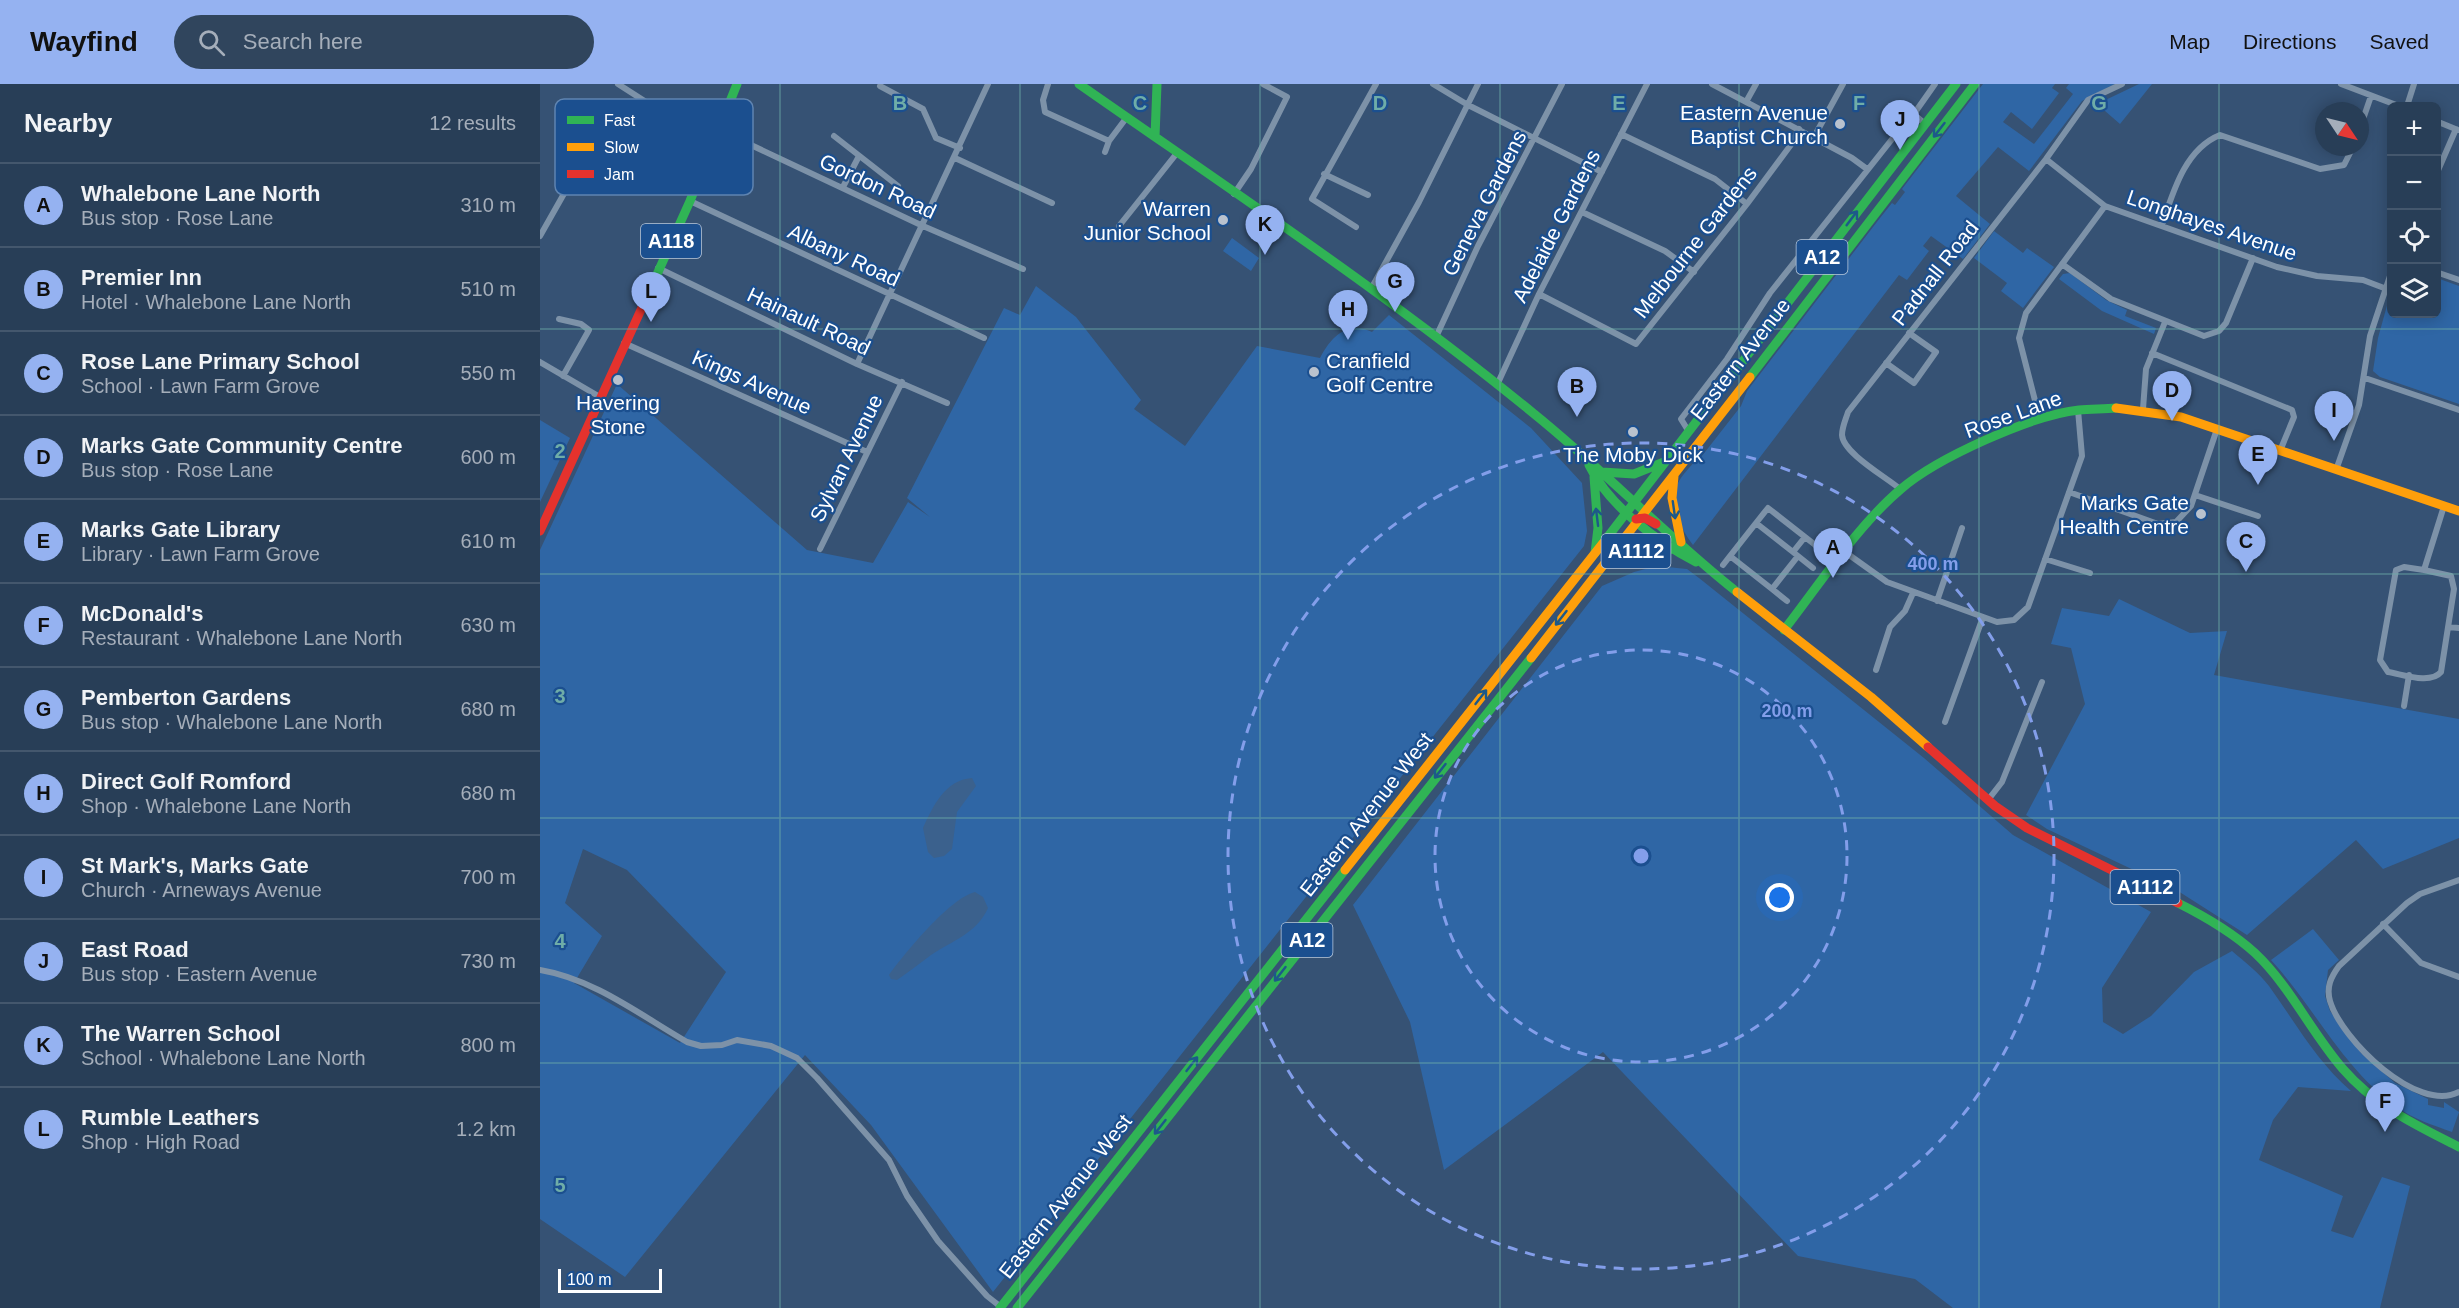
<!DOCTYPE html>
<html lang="en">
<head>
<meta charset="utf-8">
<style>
	:root { --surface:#283e57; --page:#30455d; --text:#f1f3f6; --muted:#a5aeba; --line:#44576d; --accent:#95b2f1 }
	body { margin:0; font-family:Arial,sans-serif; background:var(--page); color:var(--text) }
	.controls { position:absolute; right:18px; top:18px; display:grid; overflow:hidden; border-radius:9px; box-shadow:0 3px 15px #0003 }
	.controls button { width:54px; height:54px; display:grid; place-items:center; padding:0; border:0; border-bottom:2px solid var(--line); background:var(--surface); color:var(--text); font:30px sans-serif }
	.compass { position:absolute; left:1775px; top:18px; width:54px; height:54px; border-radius:50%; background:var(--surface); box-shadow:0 3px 15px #0003; rotate:125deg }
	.scale { position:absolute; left:18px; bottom:15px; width:104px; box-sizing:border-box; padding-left:6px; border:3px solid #fff; border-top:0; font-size:16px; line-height:21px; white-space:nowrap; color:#fff; -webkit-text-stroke:4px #1b4f8f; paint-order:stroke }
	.you { position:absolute; left:1240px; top:814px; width:21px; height:21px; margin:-15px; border:4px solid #fff; border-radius:50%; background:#1a73e8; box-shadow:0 0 0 9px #1a73e833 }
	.badge { display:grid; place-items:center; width:39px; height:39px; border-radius:50%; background:var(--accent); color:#111; font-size:20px; font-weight:700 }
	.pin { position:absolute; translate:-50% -50px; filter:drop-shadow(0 2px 3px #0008) }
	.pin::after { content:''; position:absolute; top:32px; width:21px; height:18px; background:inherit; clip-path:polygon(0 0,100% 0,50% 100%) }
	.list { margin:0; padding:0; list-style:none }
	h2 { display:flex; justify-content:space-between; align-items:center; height:78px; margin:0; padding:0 24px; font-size:26px }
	h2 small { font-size:20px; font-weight:400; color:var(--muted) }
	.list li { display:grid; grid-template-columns:39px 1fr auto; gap:18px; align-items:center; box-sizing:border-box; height:84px; padding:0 24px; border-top:2px solid var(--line) }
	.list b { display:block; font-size:22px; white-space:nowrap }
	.list p { margin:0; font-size:20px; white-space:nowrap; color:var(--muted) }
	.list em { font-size:20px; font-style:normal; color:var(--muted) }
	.icon { flex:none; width:33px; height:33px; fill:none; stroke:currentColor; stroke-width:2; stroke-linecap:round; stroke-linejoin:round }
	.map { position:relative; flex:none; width:1919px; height:1224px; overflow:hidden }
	header { display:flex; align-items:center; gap:36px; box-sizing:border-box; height:84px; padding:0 30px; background:var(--accent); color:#111 }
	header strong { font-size:28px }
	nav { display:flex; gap:33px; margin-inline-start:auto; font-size:21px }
	.search { width:420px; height:54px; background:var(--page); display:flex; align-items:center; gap:15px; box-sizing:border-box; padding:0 21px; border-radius:33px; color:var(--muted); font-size:22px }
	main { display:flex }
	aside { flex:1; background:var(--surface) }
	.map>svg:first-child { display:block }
	.green { fill:#2f66a5; fill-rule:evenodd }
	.water { fill:#3b618d }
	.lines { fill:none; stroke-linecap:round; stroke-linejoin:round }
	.street { stroke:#7d92a8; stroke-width:6 }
	.fast { stroke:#30b455; stroke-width:9 }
	.slow { stroke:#ff9f0a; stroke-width:9 }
	.jam { stroke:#e5322d; stroke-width:9 }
	.oneway { stroke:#1d5989 }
	.grid { fill:none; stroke:#6fada8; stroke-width:1.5; stroke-opacity:0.55 }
	.ring { fill:none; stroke:#839eea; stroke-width:3; stroke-dasharray:10 8 }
	.poi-dot { fill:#b9c2ce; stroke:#1b4f8f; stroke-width:2 }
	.labels { text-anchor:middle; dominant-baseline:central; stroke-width:4.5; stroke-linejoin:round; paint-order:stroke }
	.shield { fill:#1b4f8f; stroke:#bbcadd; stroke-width:1.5 }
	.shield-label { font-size:20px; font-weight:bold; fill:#fff }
	.poi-label { font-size:21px; fill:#fff; stroke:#1b4f8f; text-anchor:end }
	.street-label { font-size:21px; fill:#fff; stroke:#1b4f8f }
	.key { fill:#1b4f8f; stroke:#5f84b1; stroke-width:1.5 }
	.key-label { font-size:16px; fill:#fff }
	.grid-label { font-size:20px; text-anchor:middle; font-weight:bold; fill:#6fada8; stroke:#1b4f8f; stroke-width:4.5; stroke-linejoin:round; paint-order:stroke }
	.centre { fill:#839eea; stroke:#1b4f8f; stroke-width:3 }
	.ring-label { font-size:18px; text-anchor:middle; font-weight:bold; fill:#839eea; stroke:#1b4f8f; stroke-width:4.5; stroke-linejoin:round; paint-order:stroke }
</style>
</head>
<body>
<header>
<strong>Wayfind</strong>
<div class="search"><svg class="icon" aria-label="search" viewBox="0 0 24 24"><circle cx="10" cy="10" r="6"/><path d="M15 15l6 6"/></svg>Search here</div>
<nav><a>Map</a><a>Directions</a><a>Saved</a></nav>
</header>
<main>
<aside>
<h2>Nearby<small>12 results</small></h2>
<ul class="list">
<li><span class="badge">A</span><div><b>Whalebone Lane North</b><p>Bus stop · Rose Lane</p></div><em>310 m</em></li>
<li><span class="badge">B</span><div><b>Premier Inn</b><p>Hotel · Whalebone Lane North</p></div><em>510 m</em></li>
<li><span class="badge">C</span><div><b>Rose Lane Primary School</b><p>School · Lawn Farm Grove</p></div><em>550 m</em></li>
<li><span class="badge">D</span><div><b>Marks Gate Community Centre</b><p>Bus stop · Rose Lane</p></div><em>600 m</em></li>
<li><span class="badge">E</span><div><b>Marks Gate Library</b><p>Library · Lawn Farm Grove</p></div><em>610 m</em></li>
<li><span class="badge">F</span><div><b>McDonald's</b><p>Restaurant · Whalebone Lane North</p></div><em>630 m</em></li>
<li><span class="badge">G</span><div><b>Pemberton Gardens</b><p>Bus stop · Whalebone Lane North</p></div><em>680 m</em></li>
<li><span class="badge">H</span><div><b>Direct Golf Romford</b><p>Shop · Whalebone Lane North</p></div><em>680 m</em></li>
<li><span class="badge">I</span><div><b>St Mark's, Marks Gate</b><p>Church · Arneways Avenue</p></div><em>700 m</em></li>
<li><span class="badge">J</span><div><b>East Road</b><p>Bus stop · Eastern Avenue</p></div><em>730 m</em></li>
<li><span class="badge">K</span><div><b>The Warren School</b><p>School · Whalebone Lane North</p></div><em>800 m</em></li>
<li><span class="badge">L</span><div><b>Rumble Leathers</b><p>Shop · High Road</p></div><em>1.2 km</em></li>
</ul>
</aside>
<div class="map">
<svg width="1919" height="1224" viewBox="0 0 1919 1224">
	<rect width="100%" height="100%" fill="#365274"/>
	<!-- green -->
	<path class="green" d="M 1443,0 L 1515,0 L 1512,4 L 1519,9 L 1492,45 L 1471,28 L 1463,38 L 1494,60 L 1533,10 L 1526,4 L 1529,0 L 1575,0 L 1542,17 L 1489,87 L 1458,63 L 1416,112 L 1450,140 L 1423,175 L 1391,152 L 1383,162 L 1389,167 L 1367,196 L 1359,191 L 1153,461 C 1141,446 1128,418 1138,399 C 1142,391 1150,383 1156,376 L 1158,377 L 1201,322 L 1207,307 L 1340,134 L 1352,119 L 1355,121 L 1365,108 L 1362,105 Z
		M 1599,0 L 1612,0 L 1580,40 L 1557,20 Z
		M 1454,147 L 1483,169 L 1487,164 L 1514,183 L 1483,224 L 1461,207 L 1467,199 L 1434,174 Z
		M 692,154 L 719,174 L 711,187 L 683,167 Z
		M 1530,189 L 1566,216 L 1587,226 L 1585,232 L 1616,244 L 1614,250 L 1562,227 L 1519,195 L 1523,190 Z
		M 1897,194 L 1919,202 L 1919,320 L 1840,293 L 1833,287 L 1838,254 L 1851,207 L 1852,230 L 1896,230 Z
		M 496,202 L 536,233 L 601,316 L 594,325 L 645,362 L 717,262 L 780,274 C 791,253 807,236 832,248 L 849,231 L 991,344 L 1042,399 L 1047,447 L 1044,462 L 453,1208 L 331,1041 L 265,971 L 85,1193 L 0,1135 L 0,466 L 77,300 L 267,466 L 333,479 L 368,418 L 390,433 L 367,414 L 464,224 L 480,231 ZM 43,765 L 87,786 L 186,888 L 140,959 L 34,899 L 62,852 L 25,819 Z
		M 0,336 L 30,354 L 0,418 Z
		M 1117,482 L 1147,485 L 1159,494 L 1384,674 L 1473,751 L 1611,828 L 1562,904 L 1563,938 L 1583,950 L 1611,932 L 1654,888 L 1692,867 C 1705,878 1719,889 1729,902 C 1755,938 1777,978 1811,1007 L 1758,1003 L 1733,1036 L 1719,1076 L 1803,1112 L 1791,1147 L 1813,1154 L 1842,1093 L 1870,1102 L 1840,1224 L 1413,1224 L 1375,1195 L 1258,1172 L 1063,968 L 904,1086 L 870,938 L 813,821 L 1062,502 L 1094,488 Z
		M 1579,515 L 1650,549 L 1687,547 L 1674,591 L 1919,635 L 1919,754 L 1843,785 L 1816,756 L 1707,851 L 1638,807 L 1507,745 L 1486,731 L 1545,620 L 1531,564 L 1511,560 L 1522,524 L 1569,532 Z
		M 1773,845 L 1799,876 L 1788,886 L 1785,912 L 1790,927 L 1821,969 L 1855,999 L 1888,1015 L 1888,1021 L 1904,1024 L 1904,1018 L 1919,1028 L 1912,1048 C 1893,1041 1873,1035 1857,1023 C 1803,985 1775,924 1731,876 Z"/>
	<!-- water -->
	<path class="water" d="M 432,694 L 436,702 L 417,728 L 412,765 L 404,772 L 394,774 L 388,768 L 383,744 C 393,722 405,696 432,694 Z
		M 435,808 L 443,813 L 448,824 C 437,849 412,857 391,871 C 380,879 369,888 357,896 L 351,895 L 349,891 C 365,869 410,814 435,808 Z"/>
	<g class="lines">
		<!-- street -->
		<path class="street" d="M 78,0 L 173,61
			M 508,0 L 503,16 L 505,28 L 569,57
			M 893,0 L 928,21 L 1062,88
			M 1172,0 L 1312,74 L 1327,85
			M 1801,0 L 1859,22
			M 340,2 L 383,25 L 396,54 L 420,64
			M 1206,18 L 1216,0
			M 1867,22 L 1874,0
			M 1896,37 L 1918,46
			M 1385,40 L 1376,32 L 1376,27 L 1395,0
			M 1820,44 L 1831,12
			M 179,46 L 383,142 L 483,185
			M 1081,50 L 1175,95 L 1207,120
			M 294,52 L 358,102
			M 1274,53 L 1303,0
			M 565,68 L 569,57 L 587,33
			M 415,74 L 512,119
			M 1506,75 L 1565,122 L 1737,183 L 1777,192 L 1823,196 L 1844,204
			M 784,90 L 828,111
			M 1896,91 L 1916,45
			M 303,103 L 319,72
			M 694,110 L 711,85 L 747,13 L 723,0
			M 150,117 L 444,254
			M 1042,128 L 1125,167 L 1154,188
			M 1622,141 C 1633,108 1645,65 1680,51 L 1780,85 L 1804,81 L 1813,63
			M 579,142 L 637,69
			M 816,143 L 772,115 L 836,0
			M 0,152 L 51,62
			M 1522,180 L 1571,215 L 1664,252 L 1679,247 L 1686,239 L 1713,174
			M 118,184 L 317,280 L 407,319
			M 1896,188 L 1919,196
			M 831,205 L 879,118 L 938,0
			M 999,210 L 1096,260 L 1207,120 L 1250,62 L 1259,45
			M 19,235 L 41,240 L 49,246 L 23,292
			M 896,253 L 938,162 L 1022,0
			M 84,259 L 327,368
			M 1612,269 L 1752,326 L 1754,333 L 1740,367
			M 0,278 L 60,313
			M 1346,279 L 1374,299 L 1396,268 L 1369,249
			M 317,280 L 448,0
			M 1825,294 L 1919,326
			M 957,301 L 999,210 L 1107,0
			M 1603,325 L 1606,285 L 1625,238
			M 1500,336 L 1479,254 L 1486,229 L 1565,122
			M 1149,348 L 1141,335 L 1187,275 L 1230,209 L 1368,35
			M 1796,386 L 1819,321 L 1830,252 L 1852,186
			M 1360,405 C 1346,393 1303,369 1302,351 C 1302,343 1306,335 1308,328 L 1506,75 L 1548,16 L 1582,0
			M 1529,408 L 1618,440 L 1636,438 L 1651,422 L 1677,345
			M 1655,411 L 1718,432
			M 1216,439 L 1190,472 L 1232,505 L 1258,472
			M 1265,453 L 1253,468 L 1273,484
			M 280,465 L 362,298
			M 1253,468 L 1216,439 L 1228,424 L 1297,478
			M 1305,468 L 1347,498 L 1457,538 L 1474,536 L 1488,523 L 1542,372 L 1538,326
			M 1505,475 L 1550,489
			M 1183,481 L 1190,472
			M 1884,486 L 1864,483 L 1856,486 L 1840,576 L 1848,588 C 1862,590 1890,601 1901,588 L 1914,505 L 1911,492 L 1884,486 L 1904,422
			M 1232,505 L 1247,517
			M 1397,517 L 1422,444
			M 1908,543 L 1919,544
			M 1336,586 L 1350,543 L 1365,527 L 1373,509
			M 1864,622 L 1869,591
			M 1405,638 L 1443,533
			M 1448,716 L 1462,698 L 1502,598
			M 1919,796 L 1880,810 L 1867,819 L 1799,882 C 1791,893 1786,903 1790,917 C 1801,955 1877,1030 1919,1008
			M 1843,840 L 1881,879 L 1919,893
			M 0,886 C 54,895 100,931 147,958 L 161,962 L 182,961 L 197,956 L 231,962 L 257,974 L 277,994 L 349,1076 L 367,1112 L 398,1157 L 447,1212 L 461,1223"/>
		<!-- fast -->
		<path class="fast" d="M 539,0 C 692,107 849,211 993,329 C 1064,386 1126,452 1197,508
			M 615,53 L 617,0
			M 105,217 L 150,117 L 197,0
			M 1210,293 L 1435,0
			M 1049,381 C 1069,422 1116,457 1156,478
			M 1062,388 L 1094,390 L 1124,378
			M 1054,393 L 1058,444 L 1055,469
			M 1063,459 L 1416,0
			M 1070,477 L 1093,467 L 1133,465
			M 1244,546 C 1279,501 1318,441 1361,405 C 1397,374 1492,331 1539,326 C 1551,325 1564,325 1576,324
			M 1638,819 C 1664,832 1693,849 1715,869 C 1750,902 1771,948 1803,985 C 1836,1023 1876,1041 1919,1063
			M 460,1224 L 805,786
			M 477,1224 L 991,574"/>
		<!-- slow -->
		<path class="slow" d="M 1576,324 L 1641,333 L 1919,427
			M 1134,392 L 1132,414 L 1141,458
			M 1197,508 L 1331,613 L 1388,663
			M 991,574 L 1210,293
			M 805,786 L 1063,459"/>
		<!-- jam -->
		<path class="jam" d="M 1096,435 L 1105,434 L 1116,440
			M 0,447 L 105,217
			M 1388,663 L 1455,722 L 1487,744 L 1638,819"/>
	</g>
	<!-- one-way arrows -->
	<defs><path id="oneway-shaft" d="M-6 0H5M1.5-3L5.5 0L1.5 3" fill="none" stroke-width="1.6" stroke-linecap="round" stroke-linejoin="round" transform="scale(1.5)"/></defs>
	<g class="oneway">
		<use href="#oneway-shaft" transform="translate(1399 46) rotate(128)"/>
		<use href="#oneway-shaft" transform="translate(1312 134) rotate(-53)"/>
		<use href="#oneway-shaft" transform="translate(1134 426) rotate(82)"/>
		<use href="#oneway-shaft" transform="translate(1057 433) rotate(-97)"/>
		<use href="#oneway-shaft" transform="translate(1021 534) rotate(128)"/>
		<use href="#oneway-shaft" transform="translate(941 613) rotate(-52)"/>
		<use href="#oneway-shaft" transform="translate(900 687) rotate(128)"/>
		<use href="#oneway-shaft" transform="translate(740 890) rotate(128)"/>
		<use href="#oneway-shaft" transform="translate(652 980) rotate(-52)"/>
		<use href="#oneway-shaft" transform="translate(620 1043) rotate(128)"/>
	</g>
	<!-- grid -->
	<path class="grid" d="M 240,0 L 240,1224M 480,0 L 480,1224M 720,0 L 720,1224M 960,0 L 960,1224M 1199,0 L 1199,1224M 1439,0 L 1439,1224M 1679,0 L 1679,1224M 0,245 L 1919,245M 0,490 L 1919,490M 0,734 L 1919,734M 0,979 L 1919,979"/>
	<!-- distance rings -->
	<g class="ring">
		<circle cx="1101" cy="772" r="206"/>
		<circle cx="1101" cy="772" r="413"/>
	</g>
	<!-- markers -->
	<g class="poi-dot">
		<circle cx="1300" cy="40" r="6"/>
		<circle cx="683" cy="136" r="6"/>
		<circle cx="774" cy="288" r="6"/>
		<circle cx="78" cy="296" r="6"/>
		<circle cx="1093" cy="348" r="6"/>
		<circle cx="1661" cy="430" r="6"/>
	</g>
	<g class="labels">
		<!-- shield labels -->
		<g class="shield">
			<rect x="101" y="140" width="60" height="34" rx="4.5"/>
			<rect x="1256.5" y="156" width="51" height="34" rx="4.5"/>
			<rect x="1061.5" y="450" width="69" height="34" rx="4.5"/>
			<rect x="1570.5" y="786" width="69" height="34" rx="4.5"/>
			<rect x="741.5" y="839" width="51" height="34" rx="4.5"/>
		</g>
		<g class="shield-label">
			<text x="131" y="157">A118</text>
			<text x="1282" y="173">A12</text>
			<text x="1096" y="467">A1112</text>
			<text x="1605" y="803">A1112</text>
			<text x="767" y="856">A12</text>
		</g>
		<!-- poi labels -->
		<g class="poi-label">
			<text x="1288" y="28">Eastern Avenue<tspan x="1288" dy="24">Baptist Church</tspan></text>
			<text x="671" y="124">Warren<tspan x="671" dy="24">Junior School</tspan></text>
			<text x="786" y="276" text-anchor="start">Cranfield<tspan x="786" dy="24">Golf Centre</tspan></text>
			<text x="78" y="318" text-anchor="middle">Havering<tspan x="78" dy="24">Stone</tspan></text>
			<text x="1093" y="370" text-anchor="middle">The Moby Dick</text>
			<text x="1649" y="418">Marks Gate<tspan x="1649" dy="24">Health Centre</tspan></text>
		</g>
		<!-- street labels -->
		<g class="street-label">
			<text transform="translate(338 102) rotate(25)">Gordon Road</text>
			<text transform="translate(944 119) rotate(-63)">Geneva Gardens</text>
			<text transform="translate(1672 141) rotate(19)">Longhayes Avenue</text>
			<text transform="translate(1016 142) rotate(-63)">Adelaide Gardens</text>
			<text transform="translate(1155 158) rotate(-52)">Melbourne Gardens</text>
			<text transform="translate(304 171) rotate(25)">Albany Road</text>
			<text transform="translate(1395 189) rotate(-52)">Padnall Road</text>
			<text transform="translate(269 237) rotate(25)">Hainault Road</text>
			<text transform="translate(1200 275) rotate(-52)">Eastern Avenue</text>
			<text transform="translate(212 298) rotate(24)">Kings Avenue</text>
			<text transform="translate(1473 330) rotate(-20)">Rose Lane</text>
			<text transform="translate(306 374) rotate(-64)">Sylvan Avenue</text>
			<text transform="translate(826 730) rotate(-52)">Eastern Avenue West</text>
			<text transform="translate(525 1112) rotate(-52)">Eastern Avenue West</text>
		</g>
	</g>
	<!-- legend -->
	<rect x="15" y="15" width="198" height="96" rx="9" class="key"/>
	<rect x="27" y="32" width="27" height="8" fill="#30b455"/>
	<rect x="27" y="59" width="27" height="8" fill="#ff9f0a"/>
	<rect x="27" y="86" width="27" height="8" fill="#e5322d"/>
	<g class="key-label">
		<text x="64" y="42">Fast</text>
		<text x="64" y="69">Slow</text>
		<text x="64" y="96">Jam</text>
	</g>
	<g class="grid-label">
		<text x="360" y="26">B</text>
		<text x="600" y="26">C</text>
		<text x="840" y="26">D</text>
		<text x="1079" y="26">E</text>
		<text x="1319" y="26">F</text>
		<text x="1559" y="26">G</text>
		<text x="20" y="374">2</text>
		<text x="20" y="619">3</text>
		<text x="20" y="864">4</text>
		<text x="20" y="1108">5</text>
	</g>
	<circle cx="1101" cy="772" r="9" class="centre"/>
	<g class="ring-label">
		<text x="1393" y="486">400 m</text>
		<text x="1247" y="633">200 m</text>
	</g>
</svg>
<div class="controls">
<button>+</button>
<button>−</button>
<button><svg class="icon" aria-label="locate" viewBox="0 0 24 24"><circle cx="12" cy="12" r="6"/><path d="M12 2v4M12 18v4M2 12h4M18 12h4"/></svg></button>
<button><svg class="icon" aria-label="layers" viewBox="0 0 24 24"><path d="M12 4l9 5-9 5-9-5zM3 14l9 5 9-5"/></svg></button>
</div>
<svg class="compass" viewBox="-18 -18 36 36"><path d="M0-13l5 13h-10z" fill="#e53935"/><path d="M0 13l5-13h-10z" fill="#a5aeba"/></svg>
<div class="scale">100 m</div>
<div class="you"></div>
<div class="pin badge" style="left:1293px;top:494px">A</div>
<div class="pin badge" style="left:1037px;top:333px">B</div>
<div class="pin badge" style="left:1706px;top:488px">C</div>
<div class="pin badge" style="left:1632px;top:337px">D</div>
<div class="pin badge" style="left:1718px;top:401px">E</div>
<div class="pin badge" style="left:1845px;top:1048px">F</div>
<div class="pin badge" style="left:855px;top:228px">G</div>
<div class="pin badge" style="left:808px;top:256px">H</div>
<div class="pin badge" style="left:1794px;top:357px">I</div>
<div class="pin badge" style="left:1360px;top:66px">J</div>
<div class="pin badge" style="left:725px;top:171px">K</div>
<div class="pin badge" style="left:111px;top:238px">L</div>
</div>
</main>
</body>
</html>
